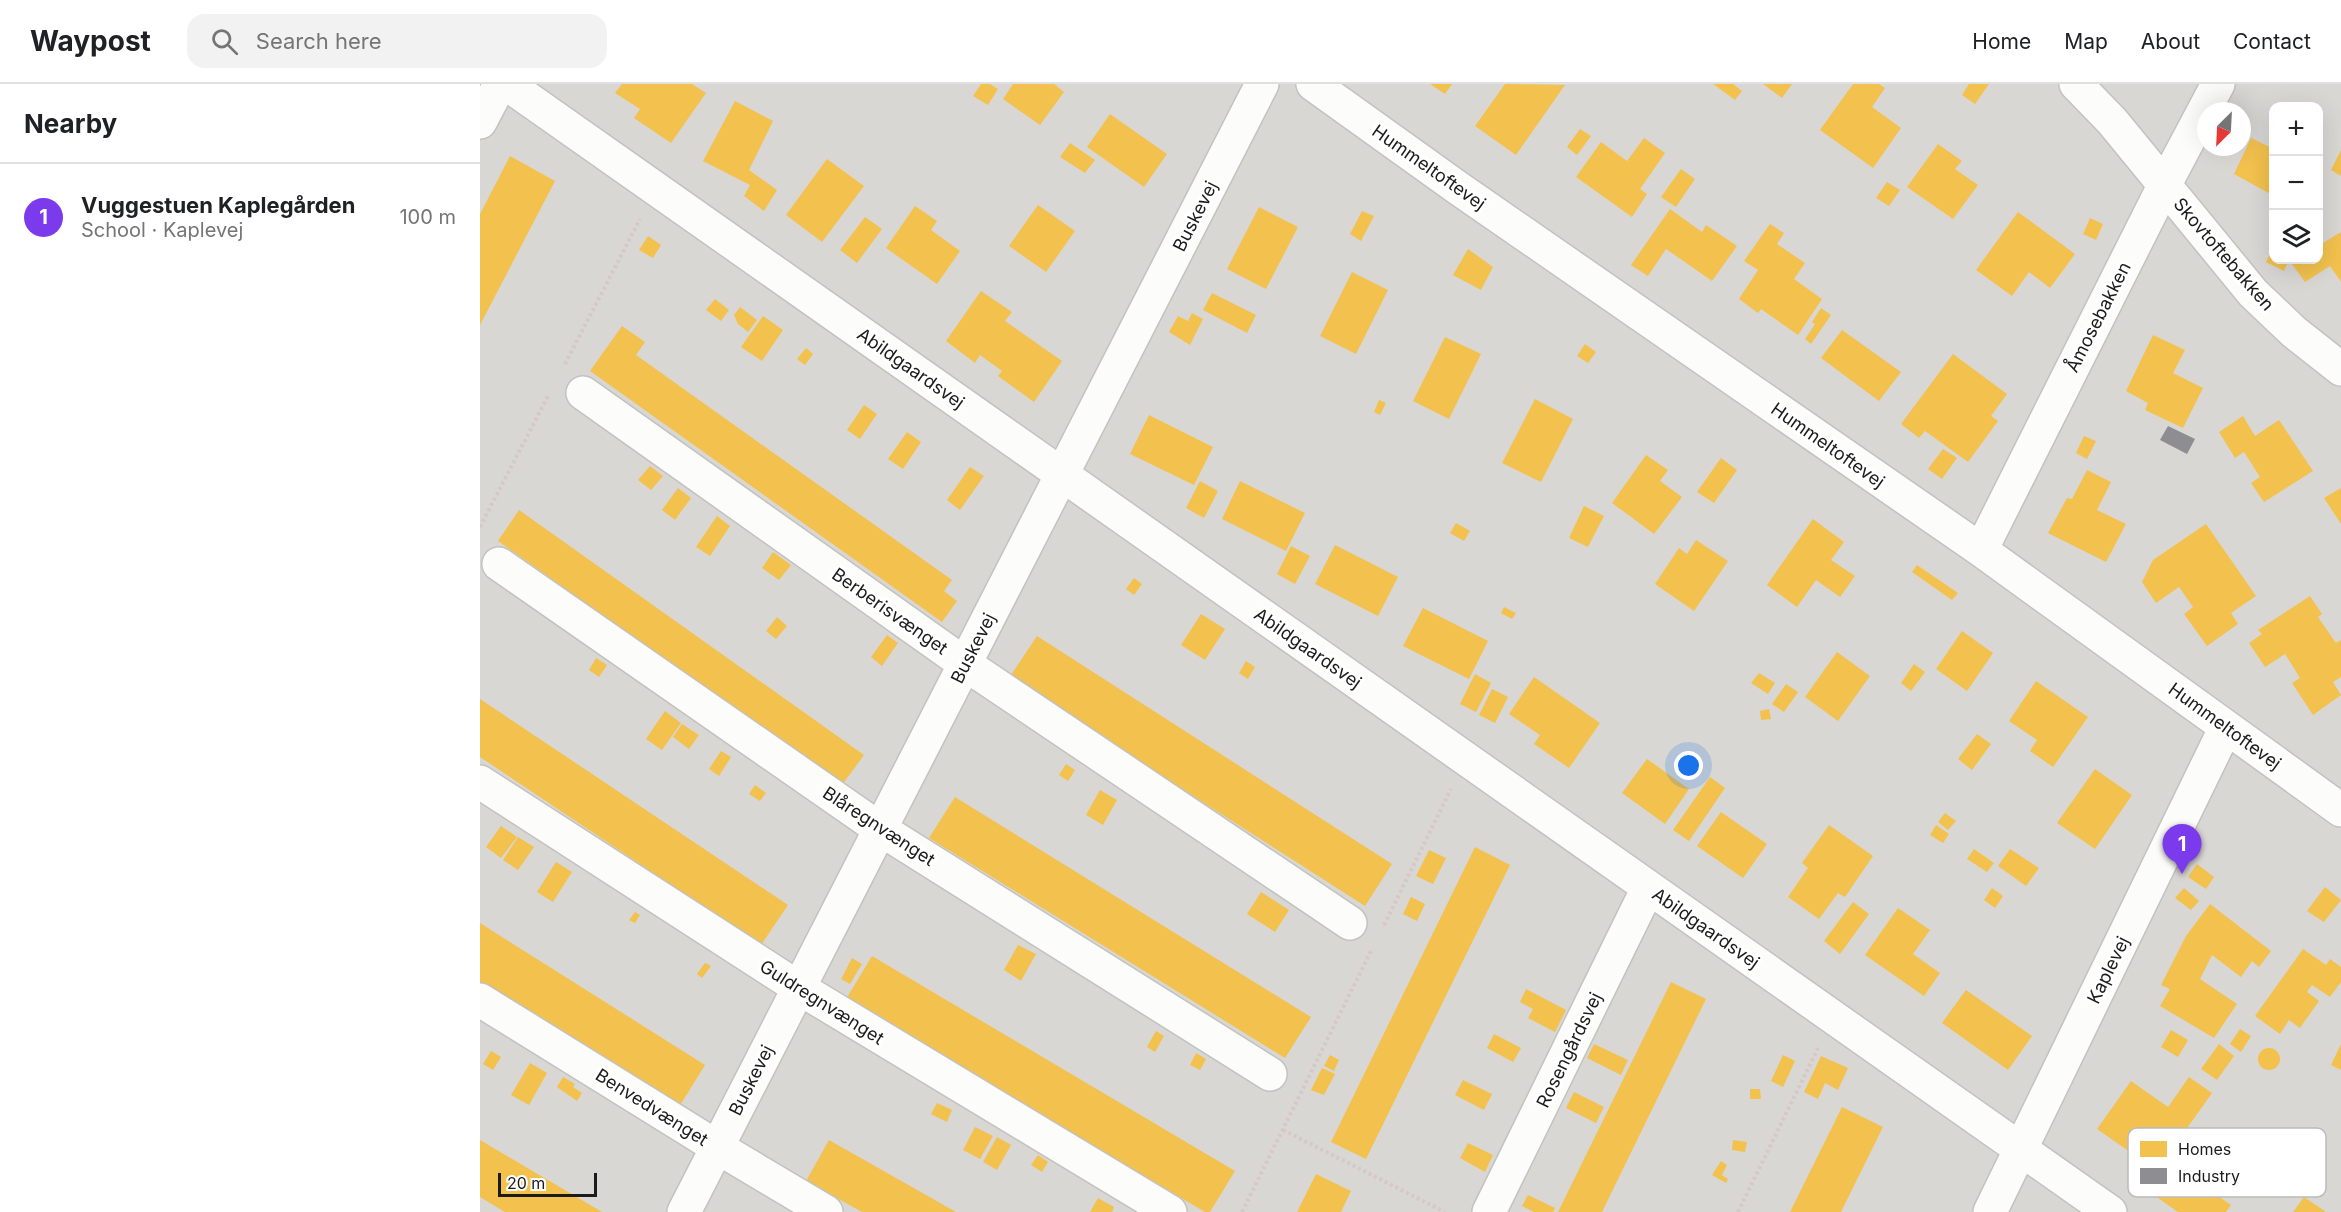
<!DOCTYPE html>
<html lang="en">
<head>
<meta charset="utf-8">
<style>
	:root { --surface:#fff; --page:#f2f2f2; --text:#202124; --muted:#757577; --line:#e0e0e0; --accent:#7c3aed }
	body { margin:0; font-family:Inter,sans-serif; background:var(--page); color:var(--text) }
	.controls { position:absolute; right:18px; top:18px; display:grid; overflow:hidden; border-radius:12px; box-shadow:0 6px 24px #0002 }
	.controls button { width:54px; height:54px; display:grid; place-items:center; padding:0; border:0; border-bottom:2px solid var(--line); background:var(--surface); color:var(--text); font:30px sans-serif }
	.compass { position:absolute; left:1717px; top:18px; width:54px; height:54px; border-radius:50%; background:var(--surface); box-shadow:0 6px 24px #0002; rotate:204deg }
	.scale { position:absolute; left:18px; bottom:15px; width:99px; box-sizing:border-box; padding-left:6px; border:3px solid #1b1b1b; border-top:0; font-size:16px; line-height:21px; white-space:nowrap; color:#1b1b1b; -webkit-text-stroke:4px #fff; paint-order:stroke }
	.you { position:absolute; left:1209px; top:682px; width:21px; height:21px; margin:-15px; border:4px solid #fff; border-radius:50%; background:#1a73e8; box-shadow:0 0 0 9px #1a73e833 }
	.badge { display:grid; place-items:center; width:39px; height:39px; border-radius:50%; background:var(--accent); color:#fff; font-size:20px; font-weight:700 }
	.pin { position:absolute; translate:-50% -50px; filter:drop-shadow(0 2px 3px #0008) }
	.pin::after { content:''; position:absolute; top:32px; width:21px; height:18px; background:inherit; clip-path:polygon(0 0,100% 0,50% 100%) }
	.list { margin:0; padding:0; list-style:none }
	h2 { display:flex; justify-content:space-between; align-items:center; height:78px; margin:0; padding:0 24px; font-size:26px }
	h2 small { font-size:20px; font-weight:400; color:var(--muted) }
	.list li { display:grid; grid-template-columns:39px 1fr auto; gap:18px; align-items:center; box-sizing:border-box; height:108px; padding:0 24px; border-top:2px solid var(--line) }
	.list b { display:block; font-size:22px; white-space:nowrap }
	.list p { margin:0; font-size:20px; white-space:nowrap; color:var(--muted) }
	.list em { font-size:20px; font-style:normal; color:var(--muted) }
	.icon { flex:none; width:33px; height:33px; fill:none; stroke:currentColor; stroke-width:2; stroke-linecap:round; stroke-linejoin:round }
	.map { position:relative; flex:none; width:1861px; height:1128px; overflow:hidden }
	header { display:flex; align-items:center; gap:36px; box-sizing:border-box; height:84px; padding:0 30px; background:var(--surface); border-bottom:2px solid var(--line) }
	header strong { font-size:28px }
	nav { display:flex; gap:33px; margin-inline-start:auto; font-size:21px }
	.search { width:420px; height:54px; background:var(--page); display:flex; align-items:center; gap:15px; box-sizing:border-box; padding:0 21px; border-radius:18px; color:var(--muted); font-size:22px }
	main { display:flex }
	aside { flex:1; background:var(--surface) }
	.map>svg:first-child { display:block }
	.residential { fill:#d9d7d4; fill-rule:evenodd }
	.homes { fill:#f2c14e }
	.industry { fill:#8d8d92 }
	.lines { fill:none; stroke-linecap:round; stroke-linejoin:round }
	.minor-casing { stroke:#c2c2bf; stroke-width:36 }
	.path { stroke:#d6c8c4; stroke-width:4; stroke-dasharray:3 3; stroke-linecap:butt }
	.minor { stroke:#fcfcfb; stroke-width:33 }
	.labels { text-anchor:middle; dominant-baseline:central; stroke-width:6; stroke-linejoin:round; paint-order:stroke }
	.street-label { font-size:18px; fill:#1b1b1b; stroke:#fff }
	.key { fill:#fff; stroke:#bbb; stroke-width:1.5 }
	.key-label { font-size:16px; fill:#1b1b1b }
</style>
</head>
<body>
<header>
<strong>Waypost</strong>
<div class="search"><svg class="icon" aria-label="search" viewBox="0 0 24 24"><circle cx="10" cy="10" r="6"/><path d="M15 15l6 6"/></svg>Search here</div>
<nav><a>Home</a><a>Map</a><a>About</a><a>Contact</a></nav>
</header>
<main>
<aside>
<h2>Nearby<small></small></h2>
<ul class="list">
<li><span class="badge">1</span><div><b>Vuggestuen Kaplegården</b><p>School · Kaplevej</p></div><em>100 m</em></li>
</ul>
</aside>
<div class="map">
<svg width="1861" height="1128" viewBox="0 0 1861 1128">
	<rect width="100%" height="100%" fill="#eae8e2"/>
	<!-- residential -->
	<path class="residential" d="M 0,0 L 1861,0 L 1861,1128 L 0,1128 ZM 1794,22 L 1838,22 L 1838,176 L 1794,176 ZM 1726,27 L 1762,27 L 1762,63 L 1726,63 Z"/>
	<!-- homes -->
	<path class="homes" d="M 142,0 L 212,0 L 226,9 L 191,59 L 154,34 L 160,25 L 135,9 Z
		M 501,0 L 510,0 L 518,5 L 508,21 L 493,12 Z
		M 533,0 L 574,0 L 584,8 L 560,41 L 523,15 Z
		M 950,0 L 972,0 L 965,10 Z
		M 1025,0 L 1085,1 L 1036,71 L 995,42 Z
		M 1233,0 L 1253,0 L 1262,7 L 1255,16 Z
		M 1283,0 L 1312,0 L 1302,14 Z
		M 1373,0 L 1399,0 L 1405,4 L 1392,23 L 1421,44 L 1393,84 L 1340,46 Z
		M 1489,0 L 1509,0 L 1495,20 L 1482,11 Z
		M 255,17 L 293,37 L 269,86 L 297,106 L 284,127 L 264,112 L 270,101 L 223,77 Z
		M 630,30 L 687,70 L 664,103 L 607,63 Z
		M 1100,45 L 1111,52 L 1097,71 L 1087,63 Z
		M 1164,54 L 1185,69 L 1160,105 L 1167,110 L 1152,133 L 1096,93 L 1121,58 L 1147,77 Z
		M 1771,54 L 1794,65 L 1794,112 L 1754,90 Z
		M 590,59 L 615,76 L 605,89 L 580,73 Z
		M 1458,60 L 1482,77 L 1475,85 L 1498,101 L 1473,135 L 1427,103 Z
		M 1861,66 L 1861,92 L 1851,86 Z
		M 30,72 L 75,97 L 0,241 L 0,130 Z
		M 347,75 L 384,102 L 342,158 L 306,131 Z
		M 1201,85 L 1215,95 L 1196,123 L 1181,113 Z
		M 1407,98 L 1420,106 L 1409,122 L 1396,114 Z
		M 558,121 L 595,147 L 566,188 L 529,162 Z
		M 435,122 L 457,137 L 451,146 L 480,167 L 457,200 L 406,164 Z
		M 779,123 L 818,143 L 786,205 L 747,185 Z
		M 1190,125 L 1222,148 L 1226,141 L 1257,162 L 1232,197 L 1186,165 L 1168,192 L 1151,181 Z
		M 882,127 L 894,132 L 881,157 L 870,150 Z
		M 1538,128 L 1595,170 L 1570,204 L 1549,188 L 1532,212 L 1496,186 Z
		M 385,133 L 402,145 L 377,179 L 360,166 Z
		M 1610,134 L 1623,140 L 1616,156 L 1603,150 Z
		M 1290,140 L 1304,149 L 1297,160 L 1325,179 L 1314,195 L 1342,215 L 1318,251 L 1281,225 L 1278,229 L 1259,215 L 1278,186 L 1264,177 Z
		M 1861,148 L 1861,198 L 1850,182 L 1825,198 L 1809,176 L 1804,187 L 1786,178 L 1794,162 L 1794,176 L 1838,176 L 1838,162 Z
		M 168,152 L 181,161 L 173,174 L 159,166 Z
		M 988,165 L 1013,183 L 1001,206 L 973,191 Z
		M 872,188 L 908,206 L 876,270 L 840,252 Z
		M 501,207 L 532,228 L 525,237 L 582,277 L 554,318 L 518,292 L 522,287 L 500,271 L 495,279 L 466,257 Z
		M 732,209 L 776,231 L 767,249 L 723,226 Z
		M 235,215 L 249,226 L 241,237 L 226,226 Z
		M 260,223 L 277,236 L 268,248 L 258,240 L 254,231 Z
		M 1341,224 L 1351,231 L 1331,260 L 1325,255 L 1335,240 L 1332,238 Z
		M 712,229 L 723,235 L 710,261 L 689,248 L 698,232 L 708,237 Z
		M 283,232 L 303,246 L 282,277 L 261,263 Z
		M 142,242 L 165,258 L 156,271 L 472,496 L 464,507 L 477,517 L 462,538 L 110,287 Z
		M 1362,246 L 1421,288 L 1399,317 L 1341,274 Z
		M 1673,251 L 1705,266 L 1693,289 L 1723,304 L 1703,344 L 1665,326 L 1668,319 L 1646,307 Z
		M 965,253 L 1001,270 L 969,335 L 933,317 Z
		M 1105,260 L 1116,268 L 1108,279 L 1097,272 Z
		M 326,264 L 333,270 L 325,281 L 317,275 Z
		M 1473,270 L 1527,310 L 1511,332 L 1518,337 L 1488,378 L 1445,347 L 1439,354 L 1421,340 Z
		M 1055,315 L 1093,335 L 1061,398 L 1022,379 Z
		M 899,316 L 906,319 L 900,331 L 894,328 Z
		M 384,321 L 397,330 L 380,355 L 367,346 Z
		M 669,331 L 733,363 L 714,401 L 650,370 Z
		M 1763,332 L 1775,352 L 1799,336 L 1833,387 L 1784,418 L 1771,399 L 1780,393 L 1764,368 L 1755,374 L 1739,348 Z
		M 427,348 L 441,358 L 423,385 L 408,375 Z
		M 1604,352 L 1616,357 L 1607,375 L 1596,369 Z
		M 1463,365 L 1477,374 L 1462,395 L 1448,385 Z
		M 1166,371 L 1188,386 L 1180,397 L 1202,413 L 1174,450 L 1132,419 Z
		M 1241,374 L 1257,386 L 1234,419 L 1217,408 Z
		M 170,382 L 183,392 L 171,406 L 158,396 Z
		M 490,383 L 504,392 L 480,426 L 467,416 Z
		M 1607,386 L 1631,398 L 1617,426 L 1646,440 L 1626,478 L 1568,449 L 1587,414 L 1592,415 Z
		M 720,397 L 738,407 L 724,434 L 706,424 Z
		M 760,397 L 825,429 L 806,467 L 742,435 Z
		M 198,404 L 211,414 L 195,436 L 182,426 Z
		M 1861,404 L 1861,440 L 1844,414 Z
		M 1104,422 L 1124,432 L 1108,463 L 1089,454 Z
		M 39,426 L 384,671 L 362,701 L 18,457 Z
		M 237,432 L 250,442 L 230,472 L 216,463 Z
		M 1333,435 L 1364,458 L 1351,476 L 1375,492 L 1360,513 L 1336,496 L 1317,523 L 1287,501 Z
		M 976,439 L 990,447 L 984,457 L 970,449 Z
		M 1726,440 L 1776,512 L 1751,529 L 1758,540 L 1727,562 L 1704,530 L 1713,523 L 1699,503 L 1676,519 L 1662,498 L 1673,476 Z
		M 1216,456 L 1248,477 L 1214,527 L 1175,500 L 1199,464 L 1207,470 Z
		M 855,461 L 918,493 L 898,532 L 835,500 Z
		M 811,462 L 830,472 L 815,500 L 797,490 Z
		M 293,468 L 311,481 L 299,496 L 282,484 Z
		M 1437,481 L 1478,509 L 1472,516 L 1432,488 Z
		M 654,494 L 662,500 L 654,511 L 646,505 Z
		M 1830,512 L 1842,530 L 1838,533 L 1856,559 L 1861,556 L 1861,593 L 1853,598 L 1861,611 L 1833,631 L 1812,599 L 1820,594 L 1805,570 L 1785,583 L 1769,559 L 1782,550 L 1778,546 Z
		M 1024,523 L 1036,529 L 1032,535 L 1021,529 Z
		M 943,524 L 1008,557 L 989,595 L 923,562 Z
		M 721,530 L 745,545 L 725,576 L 701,561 Z
		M 297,533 L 307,542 L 296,555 L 286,547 Z
		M 1482,547 L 1513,569 L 1487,607 L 1456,585 Z
		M 407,551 L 418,559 L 402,582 L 391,573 Z
		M 557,552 L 912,780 L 885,822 L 529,594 Z
		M 1357,568 L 1390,592 L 1358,637 L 1325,613 Z
		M 116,574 L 127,581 L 119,593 L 109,586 Z
		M 766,577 L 775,583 L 768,595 L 759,589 Z
		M 1434,580 L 1445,588 L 1431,607 L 1421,599 Z
		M 1279,589 L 1295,599 L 1288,610 L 1271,599 Z
		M 995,590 L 1011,599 L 996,628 L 980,620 Z
		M 1054,593 L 1120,639 L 1089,684 L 1054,660 L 1060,651 L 1029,630 Z
		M 1556,597 L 1608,633 L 1573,683 L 1550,667 L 1557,656 L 1529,637 Z
		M 1306,600 L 1318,608 L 1304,628 L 1292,620 Z
		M 1012,605 L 1028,613 L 1015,639 L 999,631 Z
		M 0,615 L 308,821 L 281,861 L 0,673 Z
		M 1289,625 L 1291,635 L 1281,636 L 1280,627 Z
		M 185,627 L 201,639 L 182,666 L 166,655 Z
		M 202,640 L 219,651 L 209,665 L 193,653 Z
		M 1497,650 L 1511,660 L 1492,686 L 1478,675 Z
		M 241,667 L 251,673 L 239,692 L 229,685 Z
		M 1167,675 L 1209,705 L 1185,740 L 1142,709 Z
		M 586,680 L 595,686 L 588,697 L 579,691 Z
		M 1615,685 L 1652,711 L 1615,765 L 1577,739 Z
		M 1230,693 L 1245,704 L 1209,757 L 1193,746 Z
		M 275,701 L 286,709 L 280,717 L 269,710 Z
		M 620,706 L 637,716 L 623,741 L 606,731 Z
		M 475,713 L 831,933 L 805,974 L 449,754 Z
		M 1241,728 L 1287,760 L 1263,794 L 1217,762 Z
		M 1465,729 L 1476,737 L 1468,746 L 1458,738 Z
		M 1349,741 L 1393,772 L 1365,813 L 1358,809 L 1339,835 L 1308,813 L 1328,784 L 1322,779 Z
		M 1456,741 L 1469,750 L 1463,759 L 1450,751 Z
		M 21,742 L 37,753 L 21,774 L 6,763 Z
		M 38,753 L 54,763 L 38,786 L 23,776 Z
		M 995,763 L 1030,781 L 886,1075 L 851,1058 Z
		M 1494,765 L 1514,779 L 1507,788 L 1487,775 Z
		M 1530,765 L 1559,784 L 1546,802 L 1518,782 Z
		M 949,766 L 966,774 L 953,800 L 936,792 Z
		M 76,778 L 92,788 L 73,818 L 57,808 Z
		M 1717,780 L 1734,793 L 1726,805 L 1708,793 Z
		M 1845,803 L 1861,816 L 1844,838 L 1827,827 Z
		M 1512,804 L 1523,812 L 1515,824 L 1504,816 Z
		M 1704,804 L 1719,817 L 1711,826 L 1695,814 Z
		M 781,808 L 809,826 L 795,848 L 767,830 Z
		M 931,813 L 945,820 L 937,837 L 923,830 Z
		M 1373,818 L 1389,830 L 1360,870 L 1344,857 Z
		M 1730,820 L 1791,867 L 1779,883 L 1772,877 L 1761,893 L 1732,871 L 1720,895 L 1757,920 L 1734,954 L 1680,922 L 1690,905 L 1681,901 L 1706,852 Z
		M 1418,824 L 1450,846 L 1433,870 L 1460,889 L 1444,912 L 1385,871 Z
		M 155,828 L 160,831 L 155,839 L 149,836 Z
		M 0,839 L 225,981 L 199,1023 L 0,898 Z
		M 538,861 L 556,870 L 541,897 L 524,886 Z
		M 1823,865 L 1846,881 L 1850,875 L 1861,883 L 1861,898 L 1850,913 L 1832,901 L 1827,908 L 1839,917 L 1820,944 L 1809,936 L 1800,950 L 1775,932 Z
		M 392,872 L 755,1087 L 730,1128 L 725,1128 L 366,915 Z
		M 372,874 L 382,880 L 370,900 L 361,895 Z
		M 225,879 L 231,882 L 222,894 L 217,890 Z
		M 1191,898 L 1226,915 L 1122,1128 L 1078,1128 Z
		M 1046,905 L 1086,926 L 1075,948 L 1048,934 L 1053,925 L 1040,918 Z
		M 1486,906 L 1552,952 L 1528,986 L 1462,939 Z
		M 1760,945 L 1771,952 L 1761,968 L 1750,960 Z
		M 1691,946 L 1708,956 L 1698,973 L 1681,963 Z
		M 676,947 L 684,952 L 675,968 L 667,963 Z
		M 1014,950 L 1041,964 L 1033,978 L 1007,964 Z
		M 1114,960 L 1148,976 L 1141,991 L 1107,974 Z
		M 1739,960 L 1754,972 L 1737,996 L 1721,985 Z
		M 1861,960 L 1861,986 L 1851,981 Z
		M1778 975a11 11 0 1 1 22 0a11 11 0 1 1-22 0Z
		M 11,967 L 21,973 L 13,986 L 3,980 Z
		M 716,969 L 726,975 L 720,986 L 710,981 Z
		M 850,971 L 859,976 L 854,987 L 844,982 Z
		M 1303,971 L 1315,977 L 1303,1003 L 1291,997 Z
		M 1341,972 L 1368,984 L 1358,1006 L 1345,999 L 1338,1015 L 1324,1008 Z
		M 50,979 L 67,989 L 49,1021 L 31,1011 Z
		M 842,984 L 855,990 L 844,1011 L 831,1006 Z
		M 83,993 L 95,1000 L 93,1003 L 102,1009 L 97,1017 L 77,1003 Z
		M 1709,993 L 1732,1009 L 1693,1064 L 1676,1052 L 1660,1075 L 1617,1045 L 1651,997 L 1688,1023 Z
		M 983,996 L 1012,1010 L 1004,1026 L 975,1011 Z
		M 1270,1005 L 1280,1005 L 1281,1015 L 1270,1015 Z
		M 1094,1008 L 1124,1023 L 1116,1039 L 1086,1024 Z
		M 457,1019 L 472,1026 L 467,1038 L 451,1030 Z
		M 1362,1023 L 1403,1043 L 1361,1128 L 1310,1128 Z
		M 495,1043 L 513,1052 L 500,1075 L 483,1066 Z
		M 517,1053 L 531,1061 L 517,1086 L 503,1078 Z
		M 0,1056 L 122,1128 L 25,1128 L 0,1113 Z
		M 349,1056 L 476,1128 L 382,1128 L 326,1097 Z
		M 1253,1056 L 1267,1058 L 1265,1068 L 1252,1066 Z
		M 988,1059 L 1013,1071 L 1005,1088 L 980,1074 Z
		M 1714,1065 L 1745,1088 L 1731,1107 L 1751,1121 L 1746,1128 L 1698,1128 L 1678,1114 Z
		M 558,1071 L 568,1078 L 562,1088 L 551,1081 Z
		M 1241,1077 L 1247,1081 L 1242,1091 L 1248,1095 L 1246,1099 L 1232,1091 Z
		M 836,1090 L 871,1107 L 861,1128 L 817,1128 Z
		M 1048,1111 L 1075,1124 L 1073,1128 L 1054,1128 L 1042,1122 Z
		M 1824,1113 L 1846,1128 L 1813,1128 Z
		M 618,1114 L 634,1123 L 632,1128 L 610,1128 Z"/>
	<!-- industry -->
	<path class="industry" d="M 1688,342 L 1715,355 L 1707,370 L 1680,356 Z"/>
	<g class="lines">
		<!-- minor casing -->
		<g class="minor-casing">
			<path id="minor" d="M 27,0 L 1630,1128
				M 833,0 L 978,104 L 1501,466 L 1861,726
				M 1596,0 L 1632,37 L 1773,209 L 1814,248 L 1861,285
				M 0,38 L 20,0
				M 103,309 L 485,580 L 870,839
				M 1501,466 L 1685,100 L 1738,0
				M 19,480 L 400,745 L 790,990
				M 0,698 L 319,904 L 690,1128
				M 0,916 L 237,1063 L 346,1128
				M 204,1128 L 782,0
				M 1009,1128 L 1168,804
				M 1510,1128 L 1746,643"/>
		</g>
		<!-- path -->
		<path class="path" d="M 85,280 L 160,135
			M 0,443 L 69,310
			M 904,841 L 971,705
			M 803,1046 L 965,1128
			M 762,1128 L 891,867
			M 1258,1128 L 1338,964"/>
		<!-- minor -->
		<use href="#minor" class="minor"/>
	</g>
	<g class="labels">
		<!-- street labels -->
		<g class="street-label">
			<text transform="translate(949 83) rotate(35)">Hummeltoftevej</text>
			<text transform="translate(715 132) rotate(-63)">Buskevej</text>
			<text transform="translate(1744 170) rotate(49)">Skovtoftebakken</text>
			<text transform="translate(1618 233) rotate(-63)">Åmosebakken</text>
			<text transform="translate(431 284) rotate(35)">Abildgaardsvej</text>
			<text transform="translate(1348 361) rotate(35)">Hummeltoftevej</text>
			<text transform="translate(410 527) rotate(35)">Berberisvænget</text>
			<text transform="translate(493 564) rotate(-63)">Buskevej</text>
			<text transform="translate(828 564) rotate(35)">Abildgaardsvej</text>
			<text transform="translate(1745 642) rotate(36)">Hummeltoftevej</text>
			<text transform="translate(399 742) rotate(33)">Blåregnvænget</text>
			<text transform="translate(1226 844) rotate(35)">Abildgaardsvej</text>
			<text transform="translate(1628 886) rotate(-64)">Kaplevej</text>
			<text transform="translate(342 918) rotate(32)">Guldregnvænget</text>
			<text transform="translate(1089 966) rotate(-64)">Rosengårdsvej</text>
			<text transform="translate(271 996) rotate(-63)">Buskevej</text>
			<text transform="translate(172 1023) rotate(32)">Benvedvænget</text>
		</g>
	</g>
	<!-- legend -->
	<rect x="1648" y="1044" width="198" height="69" rx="9" class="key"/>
	<rect x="1660" y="1057" width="27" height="16" fill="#f2c14e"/>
	<rect x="1660" y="1084" width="27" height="16" fill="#8d8d92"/>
	<g class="key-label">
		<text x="1698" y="1071">Homes</text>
		<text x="1698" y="1098">Industry</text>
	</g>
</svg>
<div class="controls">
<button>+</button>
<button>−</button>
<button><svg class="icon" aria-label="layers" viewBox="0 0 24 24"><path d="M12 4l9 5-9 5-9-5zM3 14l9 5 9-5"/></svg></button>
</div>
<svg class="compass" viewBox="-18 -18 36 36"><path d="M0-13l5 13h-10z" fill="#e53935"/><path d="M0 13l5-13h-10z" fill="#757577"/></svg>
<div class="scale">20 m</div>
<div class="you"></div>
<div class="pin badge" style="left:1702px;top:790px">1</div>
</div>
</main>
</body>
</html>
